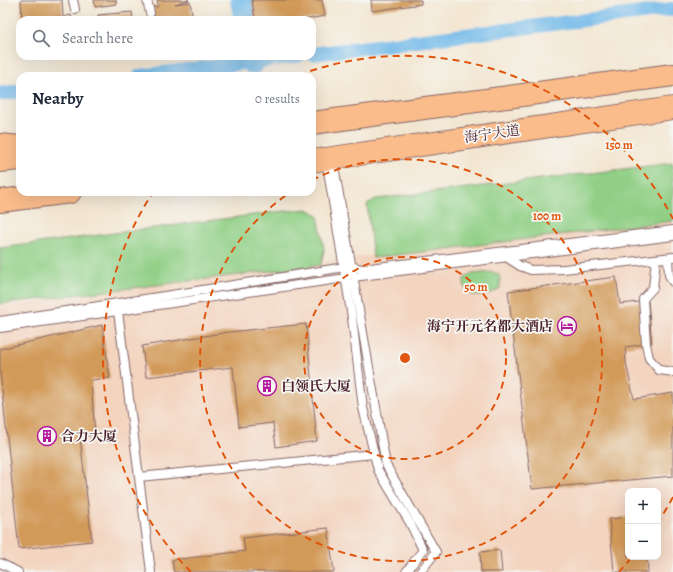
<!DOCTYPE html>
<html lang="en">
<head>
<meta charset="utf-8">
<style>
	:root { --surface:#fff; --page:#f6f6f7; --text:#1f2937; --muted:#747a83; --line:#e0e1e3 }
	body { margin:0; font-family:Alegreya,"Noto Serif SC",serif; background:var(--page); color:var(--text) }
	.controls { position:absolute; right:12px; bottom:12px; display:grid; overflow:hidden; border-radius:8px; box-shadow:0 4px 16px #0002 }
	.controls button { width:36px; height:36px; display:grid; place-items:center; padding:0; border:0; border-bottom:1px solid var(--line); background:var(--surface); color:var(--text); font:20px sans-serif }
	.list { margin:0; padding:0; list-style:none }
	h2 { display:flex; justify-content:space-between; align-items:center; height:52px; margin:0; padding:0 16px; font-size:17px }
	h2 small { font-size:13px; font-weight:400; color:var(--muted) }
	.icon { flex:none; width:22px; height:22px; fill:none; stroke:currentColor; stroke-width:2; stroke-linecap:round; stroke-linejoin:round }
	.map { position:relative; flex:none; width:673px; height:572px; overflow:hidden }
	.search { position:absolute; background:var(--surface); box-shadow:0 4px 16px #0002; left:16px; top:16px; width:300px; height:44px; display:flex; align-items:center; gap:10px; box-sizing:border-box; padding:0 14px; border-radius:12px; color:var(--muted); font-size:15px }
	.panel { position:absolute; background:var(--surface); box-shadow:0 4px 16px #0002; left:16px; top:72px; width:300px; height:124px; border-radius:12px }
	.map>svg:first-child { display:block }
	.built { fill:#f3d4bf; fill-rule:evenodd }
	.green { fill:#90cf85; stroke:#6d7758 }
	.lines { fill:none; stroke-linecap:round; stroke-linejoin:round }
	.canal { stroke:#72b9e9; stroke-width:14 }
	.river { stroke:#72b9e9; stroke-width:24 }
	.building { fill:#d29a58 }
	.service-casing { stroke:#856565; stroke-width:10 }
	.trunk-casing { stroke:#856565; stroke-width:24 }
	.service { stroke:#fff; stroke-width:8 }
	.trunk { stroke:#fabc8b; stroke-width:22 }
	.ring { fill:none; stroke:#e0560e; stroke-width:2; stroke-dasharray:7 5 }
	.labels { text-anchor:middle; dominant-baseline:central; stroke-width:3.5; stroke-linejoin:round; paint-order:stroke }
	.street-label { font-size:14px; fill:#4a1f2b; stroke:#f6f6f2 }
	.poi-label { font-size:14px; font-weight:bold; fill:#4a1f2b; stroke:#f6f6f2; text-anchor:start }
	.centre { fill:#e0560e; stroke:#f6f6f2; stroke-width:2 }
	.ring-label { font-size:12px; text-anchor:middle; font-weight:bold; fill:#e0560e; stroke:#f6f6f2; stroke-width:3.5; stroke-linejoin:round; paint-order:stroke }
</style>
</head>
<body>
<div class="map">
<svg width="673" height="572" viewBox="0 0 673 572">
	<rect width="100%" height="100%" fill="#f6f6f2"/>
	<filter id="ink" filterUnits="userSpaceOnUse"><feTurbulence type="fractalNoise" baseFrequency=".025" numOctaves="2"/><feDisplacementMap in="SourceGraphic" scale="8" xChannelSelector="R" yChannelSelector="G"/><feConvolveMatrix kernelMatrix="1 2 1 2 8 2 1 2 1" color-interpolation-filters="sRGB"/></filter>
	<filter id="wash" filterUnits="userSpaceOnUse"><feTurbulence type="fractalNoise" baseFrequency=".012" numOctaves="4" result="noise"/><feDisplacementMap in="SourceGraphic" scale="16" xChannelSelector="R" yChannelSelector="G"/><feGaussianBlur stdDeviation="0.9" result="paint"/><feColorMatrix in="noise" values="0 0 0 0 0 0 0 0 0 0 0 0 0 0 0 0 0 1.4 0 .05"/><feComposite in="paint" operator="in"/></filter>
	<g filter="url(#wash)">
		<rect width="100%" height="100%" fill="#f3e6d1"/>
		<!-- built -->
		<path class="built" d="M 673,213 L 673,572 L 0,572 L 0,307 ZM 628,491 L 658,491 L 658,557 L 628,557 Z"/>
		<!-- green -->
		<path class="green" d="M 673,163 L 673,221 L 373,258 L 367,204 L 376,199 Z
			M 307,209 L 318,215 L 324,250 L 321,265 L 0,304 L 0,248 L 276,212 Z
			M 493,272 L 499,275 L 500,280 L 500,288 C 488,298 462,301 464,279 L 470,274 Z"/>
		<g class="lines">
			<!-- canal -->
			<path class="canal" d="M 312,54 L 673,9
				M 140,76 L 298,56
				M 0,94 L 20,91"/>
			<!-- river -->
			<path class="river" d="M 242,0 L 246,20
				M 252,56 L 253,62"/>
		</g>
		<g id="blocks">
			<!-- building -->
			<path class="building" d="M 21,0 L 62,0 L 63,17 L 71,15 L 72,20 L 51,20 L 60,17 L 22,20 Z
				M 94,0 L 116,0 L 116,4 L 95,7 Z
				M 157,0 L 189,0 L 175,4 L 190,2 L 193,20 L 155,20 L 153,7 L 158,6 Z
				M 252,0 L 322,0 L 325,16 L 302,20 L 255,20 Z
				M 371,0 L 421,0 L 421,4 L 372,11 Z
				M 132,12 L 133,20 L 98,20 L 98,15 Z
				M 616,277 L 620,304 L 648,301 L 652,343 L 625,347 L 626,363 L 634,399 L 673,393 L 673,476 L 532,489 L 508,291 Z
				M 306,324 L 317,441 L 276,447 L 273,423 L 239,427 L 233,367 L 146,377 L 142,346 L 229,332 Z
				M 102,325 L 110,378 L 91,380 L 95,434 L 80,438 L 92,541 L 19,549 L 0,371 L 0,349 Z
				M 628,517 L 628,557 L 647,557 L 648,572 L 614,572 L 609,519 Z
				M 328,528 L 334,572 L 174,572 L 172,560 L 245,551 L 243,538 Z
				M 500,550 L 502,572 L 481,572 L 480,552 Z"/>
		</g>
	</g>
	<g filter="url(#ink)">
		<use href="#blocks" fill-opacity="0" stroke="#856565" stroke-width="1"/>
		<g class="lines">
			<!-- service casing -->
			<g class="service-casing">
				<path id="service" d="M 73,0 L 75,9
					M 147,0 L 150,13
					M 326,159 L 352,318 L 363,408 L 378,470 L 410,523 L 423,550 L 406,572
					M 333,160 L 386,465 L 436,552 L 420,572
					M 506,257 L 520,266 L 531,270 L 564,269 L 673,257
					M 668,258 L 669,275 L 673,282
					M 656,259 L 653,288 L 643,299 L 646,344 L 649,358 L 659,370 L 673,372
					M 118,311 L 151,572
					M 0,321 L 171,295 L 351,266 L 362,269 L 673,230
					M 0,328 L 353,277 L 673,236
					M 139,477 L 374,454
					M 0,563 L 18,572"/>
			</g>
			<!-- trunk casing -->
			<g class="trunk-casing">
				<path id="trunk" d="M 312,123 L 673,75
					M 0,145 L 20,147
					M 0,161 L 20,159
					M 312,161 L 673,108
					M 0,201 L 70,192"/>
			</g>
			<!-- service -->
			<use href="#service" class="service"/>
			<!-- trunk -->
			<use href="#trunk" class="trunk"/>
		</g>
	</g>
	<!-- distance rings -->
	<g class="ring">
		<circle cx="405" cy="358" r="101"/>
		<path d="M312 180A201 201 0 1 1 291 192"/>
		<path d="M673 497A302 302 0 0 1 658 522M631 558A302 302 0 0 1 619 572M191 572A302 302 0 0 1 152 194M299 75A302 302 0 0 1 673 219"/>
	</g>
	<!-- icons -->
	<defs>
		<g id="hotel-ring" transform="scale(1)"><circle r="9.5" fill="#f6f6f2" stroke="#b5179e" stroke-width="1.5"/><path d="M-6-4.5h1.5V1H6V5H4.5V3h-9V5H-6ZM-4 0a1.8 1.8 0 1 1 3.6 0ZM.5 0V-2.5h3Q6-2.5 6 0Z" fill="#b5179e"/></g>
		<g id="building-ring" transform="scale(1)"><circle r="9.5" fill="#f6f6f2" stroke="#b5179e" stroke-width="1.5"/><path d="M-4-6H4V6H1V3H-1V6H-4ZM-2.5-4.3h1.7v1.8h-1.7ZM.8-4.3h1.7v1.8H.8ZM-2.5-1h1.7V.8h-1.7ZM.8-1h1.7V.8H.8Z" fill="#b5179e"/></g>
	</defs>
	<g fill-rule="evenodd">
		<use href="#hotel-ring" x="567" y="326"/>
		<use href="#building-ring" x="267" y="386"/>
		<use href="#building-ring" x="47" y="436"/>
	</g>
	<g class="labels">
		<!-- street labels -->
		<g class="street-label">
			<text transform="translate(492 134) rotate(-8)">海宁大道</text>
		</g>
		<!-- poi labels -->
		<g class="poi-label">
			<text x="553" y="326" text-anchor="end">海宁开元名都大酒店</text>
			<text x="281" y="386">白领氏大厦</text>
			<text x="61" y="436">合力大厦</text>
		</g>
	</g>
	<circle cx="405" cy="358" r="6" class="centre"/>
	<g class="ring-label">
		<text x="619" y="149">150 m</text>
		<text x="547" y="220">100 m</text>
		<text x="476" y="291">50 m</text>
	</g>
</svg>
<div class="controls">
<button>+</button>
<button>−</button>
</div>
<div class="search"><svg class="icon" aria-label="search" viewBox="0 0 24 24"><circle cx="10" cy="10" r="6"/><path d="M15 15l6 6"/></svg>Search here</div>
<section class="panel">
<h2>Nearby<small>0 results</small></h2>
<ul class="list">
</ul>
</section>
</div>
</body>
</html>
